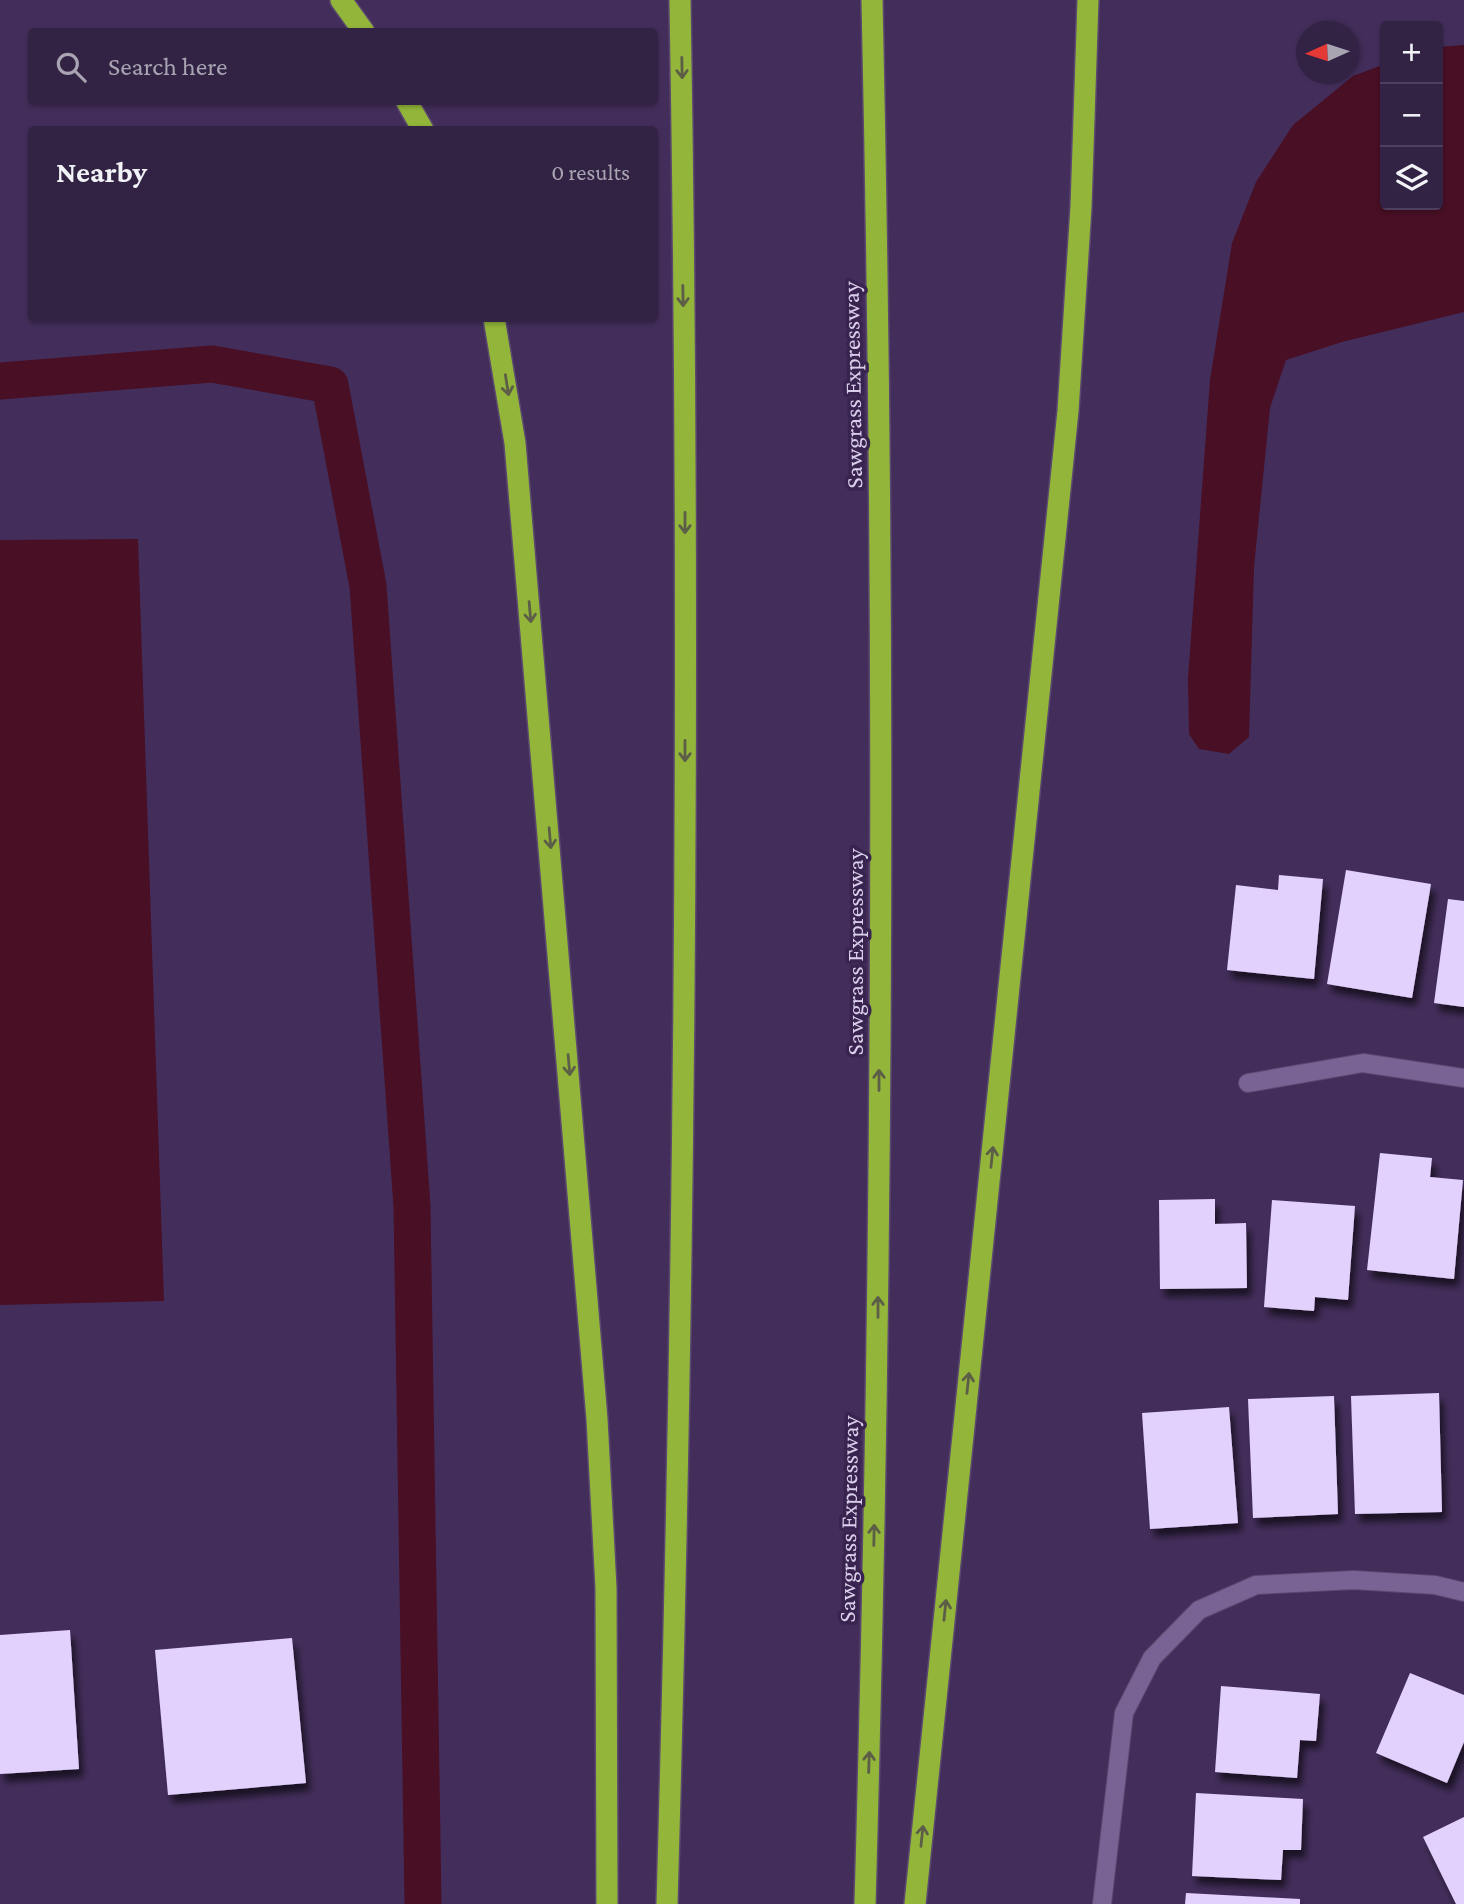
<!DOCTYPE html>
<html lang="en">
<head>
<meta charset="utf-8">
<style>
	:root { --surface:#322244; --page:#3a2a4b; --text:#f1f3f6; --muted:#a8a4b2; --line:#4d3f5d }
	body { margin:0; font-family:"Crimson Pro",serif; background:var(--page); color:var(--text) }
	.controls { position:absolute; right:21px; top:21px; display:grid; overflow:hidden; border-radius:7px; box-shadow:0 2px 5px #0004 }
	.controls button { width:63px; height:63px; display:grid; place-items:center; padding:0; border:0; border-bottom:2px solid var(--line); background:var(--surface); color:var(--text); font:35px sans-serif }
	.compass { position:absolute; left:1296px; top:21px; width:63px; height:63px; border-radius:50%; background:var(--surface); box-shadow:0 2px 5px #0004; rotate:267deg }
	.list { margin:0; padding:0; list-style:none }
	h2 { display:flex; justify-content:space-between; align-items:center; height:91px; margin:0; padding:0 28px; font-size:30px }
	h2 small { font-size:23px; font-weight:400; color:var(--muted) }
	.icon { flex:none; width:38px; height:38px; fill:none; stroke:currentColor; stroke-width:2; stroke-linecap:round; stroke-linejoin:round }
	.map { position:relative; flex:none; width:1464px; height:1904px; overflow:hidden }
	.search { position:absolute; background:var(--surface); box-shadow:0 2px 5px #0004; left:28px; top:28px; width:630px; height:77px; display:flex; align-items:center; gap:18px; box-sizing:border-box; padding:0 24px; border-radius:7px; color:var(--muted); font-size:26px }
	.panel { position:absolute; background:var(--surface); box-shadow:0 2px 5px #0004; left:28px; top:126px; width:630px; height:196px; border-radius:7px }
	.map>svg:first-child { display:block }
	.water { fill:#490f24 }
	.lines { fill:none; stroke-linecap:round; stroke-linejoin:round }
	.canal { stroke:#490f24; stroke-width:37 }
	.building { fill:#e3d1fd; filter:url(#shadow) }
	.minor-casing { stroke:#5b496f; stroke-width:20 }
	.motorway-casing { stroke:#5b496f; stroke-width:24 }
	.minor { stroke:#796395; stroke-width:18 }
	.motorway { stroke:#93b63a; stroke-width:21 }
	.oneway { stroke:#5d5e47 }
	.labels { text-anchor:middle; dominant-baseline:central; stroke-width:7; stroke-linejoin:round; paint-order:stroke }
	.street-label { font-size:24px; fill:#dacfeb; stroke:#392450 }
</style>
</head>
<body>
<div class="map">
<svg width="1464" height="1904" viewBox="0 0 1464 1904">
	<defs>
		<filter id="shadow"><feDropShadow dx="4.5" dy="8" stdDeviation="3.5" flood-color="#0009"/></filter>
	</defs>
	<rect width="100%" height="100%" fill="#432e5b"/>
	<!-- water -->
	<path class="water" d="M 1464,45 L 1464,312 L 1342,342 L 1286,360 L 1270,408 L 1254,567 L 1249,737 L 1229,754 L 1199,749 L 1189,734 L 1188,678 L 1210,380 L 1232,243 L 1256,182 L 1293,125 L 1353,76 L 1385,64 L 1385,205 L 1438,205 L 1438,47 Z
		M 138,539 L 164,1301 L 0,1305 L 0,540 Z"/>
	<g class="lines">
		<!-- canal -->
		<path class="canal" d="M 0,381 L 212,364 L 330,385 L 368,586 L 412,1206 L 423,1904"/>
	</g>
	<!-- building -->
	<path class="building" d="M 1346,870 L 1431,884 L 1412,998 L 1327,984 Z
		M 1279,875 L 1323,879 L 1314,979 L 1227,970 L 1236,885 L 1278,890 Z
		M 1448,899 L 1464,901 L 1464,1007 L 1434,1003 Z
		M 1380,1153 L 1432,1158 L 1430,1177 L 1463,1180 L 1454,1279 L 1367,1270 Z
		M 1215,1199 L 1215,1224 L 1246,1223 L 1247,1288 L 1160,1289 L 1159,1200 Z
		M 1272,1200 L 1355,1206 L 1348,1300 L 1315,1297 L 1314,1311 L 1264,1307 Z
		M 1439,1393 L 1442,1512 L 1355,1514 L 1351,1396 Z
		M 1334,1396 L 1338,1514 L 1253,1518 L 1248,1399 Z
		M 1229,1407 L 1238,1523 L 1150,1529 L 1142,1413 Z
		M 70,1630 L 79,1769 L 0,1774 L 0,1635 Z
		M 292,1638 L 306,1783 L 168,1795 L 155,1650 Z
		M 1410,1673 L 1464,1695 L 1464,1742 L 1447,1783 L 1376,1753 Z
		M 1221,1686 L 1320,1694 L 1316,1741 L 1300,1740 L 1297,1778 L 1215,1772 Z
		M 1196,1793 L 1303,1799 L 1301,1850 L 1283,1850 L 1281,1880 L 1192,1876 Z
		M 1464,1817 L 1464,1904 L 1456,1904 L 1423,1837 Z
		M 1186,1893 L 1300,1899 L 1300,1904 L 1185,1904 Z"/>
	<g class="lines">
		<!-- minor casing -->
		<g class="minor-casing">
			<path id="minor" d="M 1248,1083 L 1363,1063 L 1464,1078
				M 1102,1904 L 1124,1713 L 1152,1658 L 1199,1610 L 1256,1585 L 1354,1580 L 1435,1585 L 1464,1592"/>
		</g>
		<!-- motorway casing -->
		<g class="motorway-casing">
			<path id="motorway" d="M 341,0 L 364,32
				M 407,102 L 423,130
				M 494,318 L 515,443 L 597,1419 L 606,1588 L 607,1904
				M 667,1904 C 685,1270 691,635 680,0
				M 865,1904 C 883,1270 886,635 872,0
				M 915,1904 L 1068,411 L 1081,207 L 1088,0"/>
		</g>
		<!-- minor -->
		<use href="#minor" class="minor"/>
		<!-- motorway -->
		<use href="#motorway" class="motorway"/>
	</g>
	<!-- one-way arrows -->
	<defs><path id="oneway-shaft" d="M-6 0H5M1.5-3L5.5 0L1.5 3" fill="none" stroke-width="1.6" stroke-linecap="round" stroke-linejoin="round" transform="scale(1.75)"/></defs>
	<g class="oneway">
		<use href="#oneway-shaft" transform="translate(682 68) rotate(89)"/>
		<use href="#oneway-shaft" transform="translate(683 296) rotate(89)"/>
		<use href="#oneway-shaft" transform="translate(507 385) rotate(81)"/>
		<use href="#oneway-shaft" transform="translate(685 523) rotate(90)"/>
		<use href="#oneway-shaft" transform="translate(530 612) rotate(85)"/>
		<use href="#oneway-shaft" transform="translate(685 751) rotate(90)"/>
		<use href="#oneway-shaft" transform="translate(550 838) rotate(85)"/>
		<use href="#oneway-shaft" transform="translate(569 1065) rotate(85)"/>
		<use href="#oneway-shaft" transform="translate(879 1080) rotate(-90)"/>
		<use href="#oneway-shaft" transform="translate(992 1157) rotate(-84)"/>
		<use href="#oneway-shaft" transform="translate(878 1307) rotate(-90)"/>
		<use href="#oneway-shaft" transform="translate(968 1383) rotate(-84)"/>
		<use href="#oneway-shaft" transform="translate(874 1535) rotate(-89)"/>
		<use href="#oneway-shaft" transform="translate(945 1610) rotate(-84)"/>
		<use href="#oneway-shaft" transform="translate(869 1762) rotate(-88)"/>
		<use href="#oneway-shaft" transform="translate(922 1836) rotate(-84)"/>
	</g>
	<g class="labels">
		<!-- street labels -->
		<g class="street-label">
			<text transform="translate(852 385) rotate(-91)">Sawgrass Expressway</text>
			<text transform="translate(854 952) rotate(-90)">Sawgrass Expressway</text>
			<text transform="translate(848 1519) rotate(-89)">Sawgrass Expressway</text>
		</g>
	</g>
</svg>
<div class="controls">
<button>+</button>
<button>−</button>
<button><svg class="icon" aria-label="layers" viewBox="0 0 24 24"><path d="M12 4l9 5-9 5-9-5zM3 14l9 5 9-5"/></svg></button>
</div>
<svg class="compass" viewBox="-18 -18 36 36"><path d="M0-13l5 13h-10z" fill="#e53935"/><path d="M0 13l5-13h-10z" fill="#a8a4b2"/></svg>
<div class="search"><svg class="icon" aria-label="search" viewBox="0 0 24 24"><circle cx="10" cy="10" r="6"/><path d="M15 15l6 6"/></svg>Search here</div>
<section class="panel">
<h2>Nearby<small>0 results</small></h2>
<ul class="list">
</ul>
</section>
</div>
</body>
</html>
